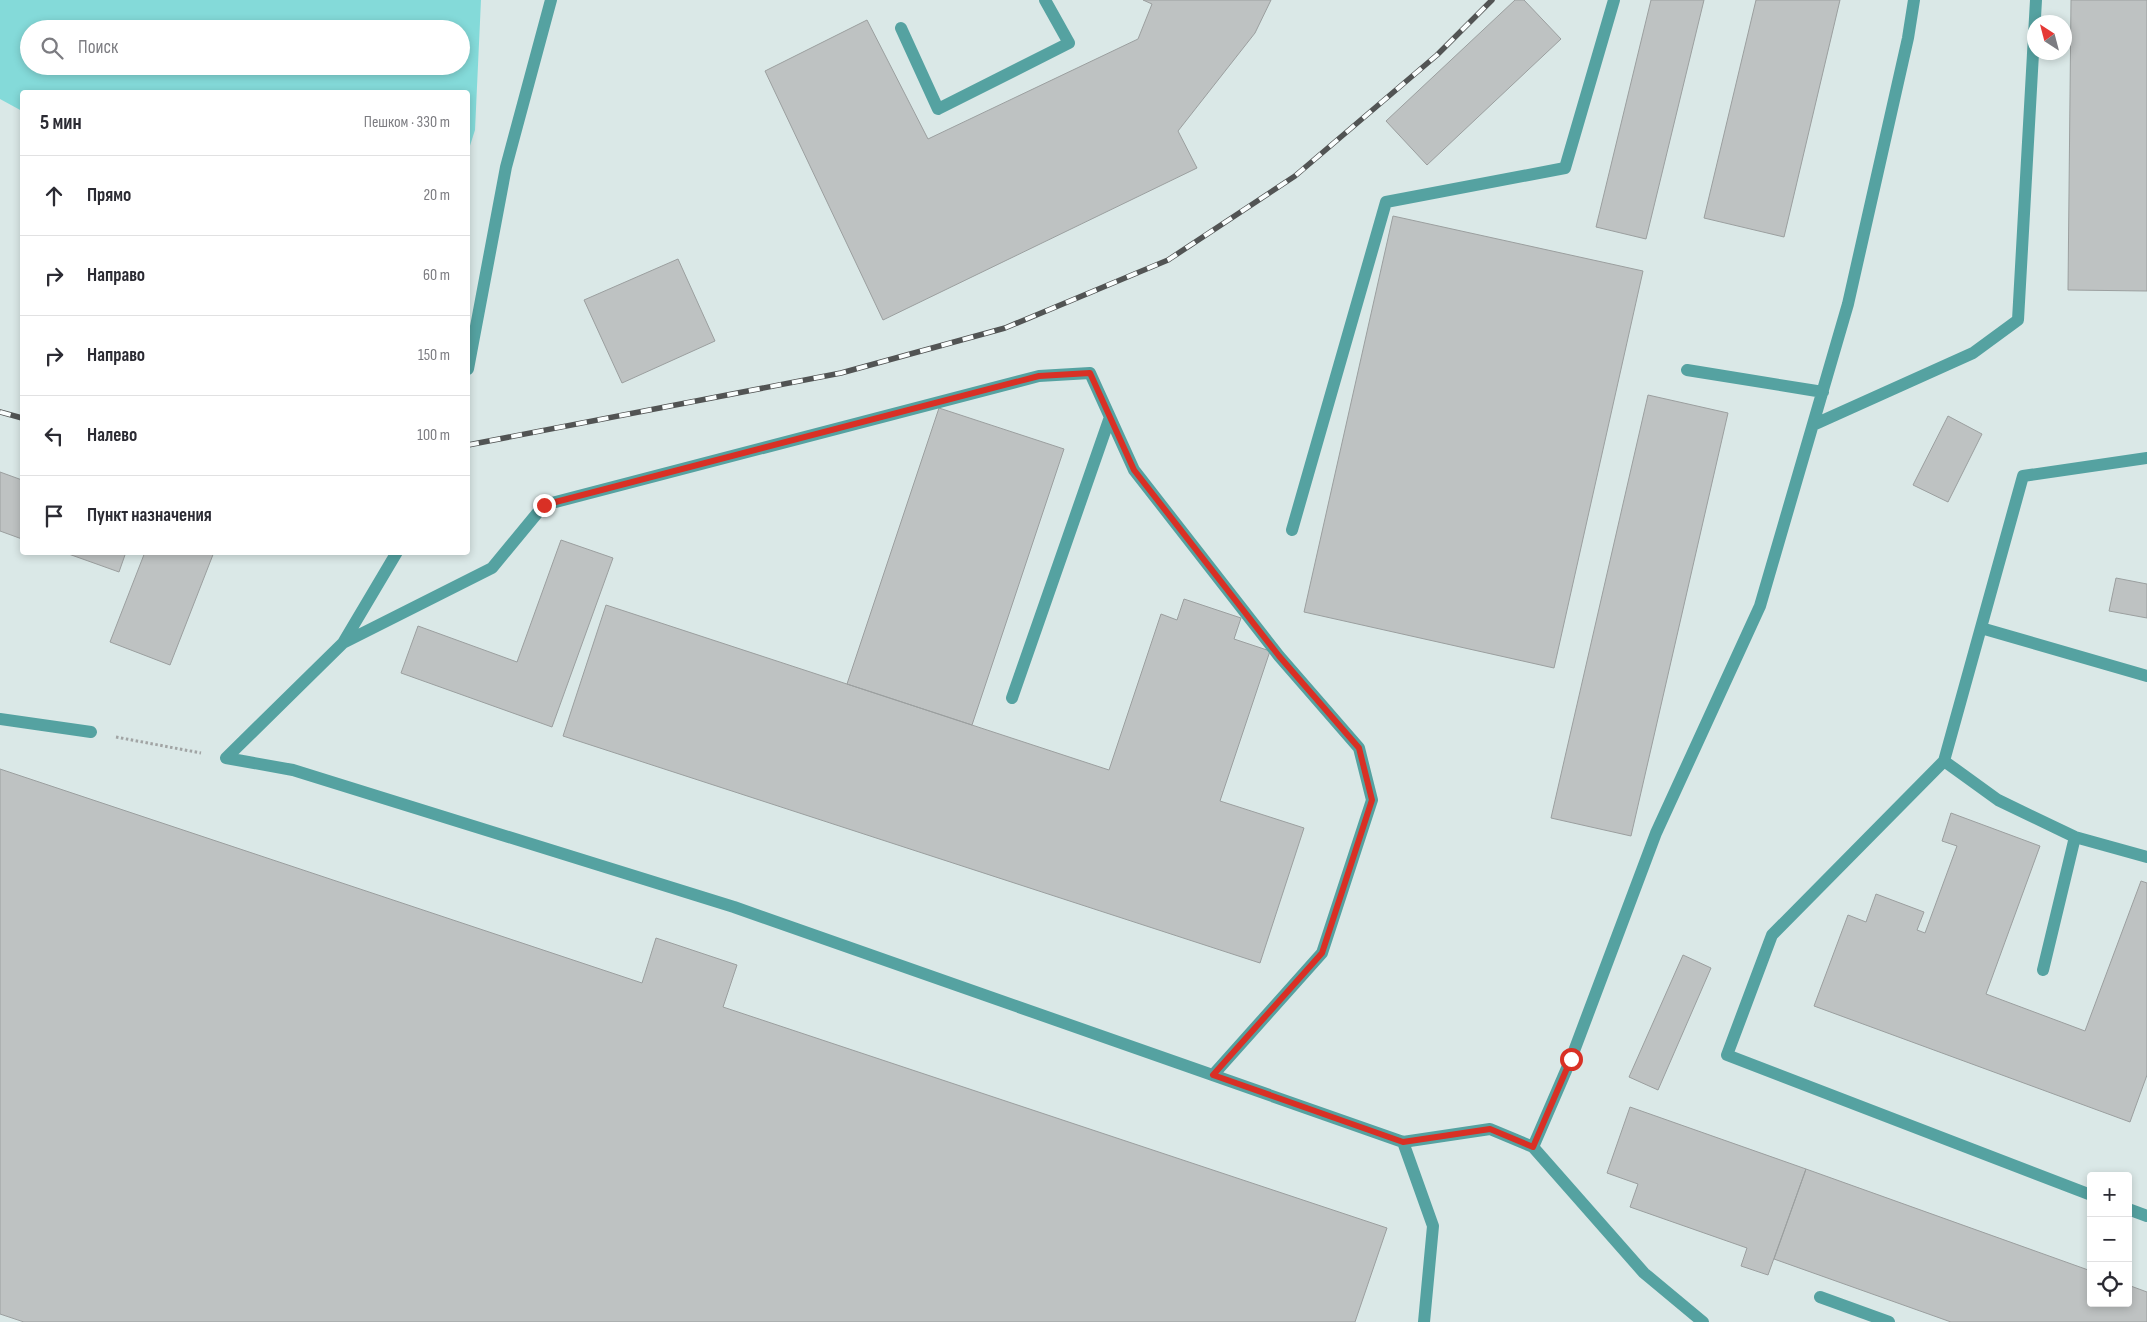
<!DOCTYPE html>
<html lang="ru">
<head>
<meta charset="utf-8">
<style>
	:root { --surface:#fff; --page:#f2f2f3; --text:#2b2b33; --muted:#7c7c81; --line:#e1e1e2 }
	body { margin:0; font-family:"Sofia Sans Condensed",sans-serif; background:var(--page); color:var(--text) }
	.controls { position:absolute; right:15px; bottom:15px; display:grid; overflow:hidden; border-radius:5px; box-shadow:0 2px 8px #0003 }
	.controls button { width:45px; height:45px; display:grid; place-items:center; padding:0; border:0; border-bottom:1px solid var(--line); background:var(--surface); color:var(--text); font:25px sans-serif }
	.compass { position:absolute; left:2027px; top:15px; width:45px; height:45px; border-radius:50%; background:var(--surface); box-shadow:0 2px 8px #0003; rotate:324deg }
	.stop { position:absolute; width:15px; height:15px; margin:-11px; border:4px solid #d93025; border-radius:50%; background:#fff }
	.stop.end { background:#d93025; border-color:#fff; box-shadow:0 1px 5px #0008 }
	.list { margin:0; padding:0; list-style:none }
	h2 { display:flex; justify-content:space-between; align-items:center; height:65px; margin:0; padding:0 20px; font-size:21px }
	h2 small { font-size:16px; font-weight:400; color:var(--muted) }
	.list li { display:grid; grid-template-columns:32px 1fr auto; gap:15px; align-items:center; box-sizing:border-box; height:80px; padding:0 20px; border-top:1px solid var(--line) }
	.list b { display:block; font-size:19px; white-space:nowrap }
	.list em { font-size:16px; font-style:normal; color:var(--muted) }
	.icon { flex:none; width:28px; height:28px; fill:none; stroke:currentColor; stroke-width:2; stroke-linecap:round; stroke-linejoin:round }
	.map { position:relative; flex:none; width:2147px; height:1322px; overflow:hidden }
	.search { position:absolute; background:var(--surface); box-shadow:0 2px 8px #0003; left:20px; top:20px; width:450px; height:55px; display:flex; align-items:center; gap:12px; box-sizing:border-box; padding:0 18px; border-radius:28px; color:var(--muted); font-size:19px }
	.panel { position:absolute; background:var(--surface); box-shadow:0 2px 8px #0003; left:20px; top:90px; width:450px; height:465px; border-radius:5px }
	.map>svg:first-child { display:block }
	.built { fill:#dae8e7; fill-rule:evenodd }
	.green { fill:#84dad9; fill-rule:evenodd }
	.building { fill:#bec2c2; stroke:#9b9f9f }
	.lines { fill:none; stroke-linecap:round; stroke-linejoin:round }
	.path { stroke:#a1a4a4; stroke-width:3; stroke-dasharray:2.5 2.5; stroke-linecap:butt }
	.minor { stroke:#55a2a1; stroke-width:12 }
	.rail-casing { stroke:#525454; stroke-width:5.5 }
	.rail { stroke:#fafefe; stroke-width:4; stroke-dasharray:11; stroke-linecap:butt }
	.route { stroke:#d93025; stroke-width:6 }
</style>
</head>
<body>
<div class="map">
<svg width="2147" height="1322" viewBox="0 0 2147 1322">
	<rect width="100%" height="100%" fill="#edf1f1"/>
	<!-- built -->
	<path class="built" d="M 0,0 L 2147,0 L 2147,1322 L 0,1322 ZM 2034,22 L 2064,22 L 2064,52 L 2034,52 ZM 29,29 L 461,29 L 461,66 L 29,66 ZM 22,92 L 468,92 L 468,552 L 22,552 ZM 2091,1176 L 2128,1176 L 2128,1303 L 2091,1303 Z"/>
	<!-- green -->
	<path class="green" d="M 0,0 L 481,0 L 475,130 L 468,152 L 468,92 L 22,92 L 22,111 L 0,99 ZM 29,29 L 461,29 L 461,66 L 29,66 Z"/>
	<!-- building -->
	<path class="building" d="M 1143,0 L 1271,0 L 1255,33 L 1178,131 L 1197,168 L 883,320 L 765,71 L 867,20 L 928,139 L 1138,39 L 1152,4 Z
		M 1515,0 L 1524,0 L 1561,39 L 1427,165 L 1386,121 Z
		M 1651,0 L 1704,0 L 1646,239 L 1596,227 Z
		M 1756,0 L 1840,0 L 1784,237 L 1704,218 Z
		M 2071,0 L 2147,0 L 2147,291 L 2068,290 Z
		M 1393,216 L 1643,271 L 1554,668 L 1304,612 Z
		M 678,259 L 715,341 L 622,383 L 584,300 Z
		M 1648,395 L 1728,413 L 1631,836 L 1551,818 Z
		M 939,408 L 1064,449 L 972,725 L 847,684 Z
		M 1948,416 L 1982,434 L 1948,502 L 1913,485 Z
		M 0,472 L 22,480 L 22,539 L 0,531 Z
		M 561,540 L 613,558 L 552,727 L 401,673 L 418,626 L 517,662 Z
		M 63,552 L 126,552 L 119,572 Z
		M 145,552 L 214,552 L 170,665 L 110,642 Z
		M 2116,578 L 2147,584 L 2147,618 L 2109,611 Z
		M 1184,599 L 1241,618 L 1234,639 L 1270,651 L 1220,801 L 1304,828 L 1260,963 L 563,736 L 606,605 L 1109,770 L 1161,614 L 1177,620 Z
		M 0,769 L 642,983 L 656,938 L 737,965 L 723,1007 L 1387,1228 L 1355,1322 L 24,1322 L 0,1314 Z
		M 1951,813 L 2040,846 L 1986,994 L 2085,1031 L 2141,881 L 2147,883 L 2147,1075 L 2130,1122 L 1814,1006 L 1848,915 L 1866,922 L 1876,894 L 1924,912 L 1917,930 L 1925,933 L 1957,846 L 1942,841 Z
		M 1683,955 L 1711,968 L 1658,1090 L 1629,1077 Z
		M 1630,1107 L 1806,1169 L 1768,1275 L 1741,1266 L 1747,1248 L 1630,1207 L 1638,1184 L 1607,1173 Z
		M 1806,1169 L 2091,1271 L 2091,1303 L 2128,1303 L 2128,1285 L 2147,1292 L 2147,1322 L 1951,1322 L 1774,1259 Z"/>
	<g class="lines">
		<!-- path -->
		<path class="path" d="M 116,737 L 201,753"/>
		<!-- minor -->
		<path class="minor" d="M 901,28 L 938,109 L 1069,43 L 1045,0
			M 468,369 L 506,167 L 551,0
			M 1687,370 L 1823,392
			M 1813,425 L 1973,353 L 2018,320 L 2036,0
			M 1292,530 L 1386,202 L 1565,168 L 1614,0
			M 1981,628 L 2147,676
			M 343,643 L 397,552
			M 1012,698 L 1110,417
			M 0,719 L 91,732
			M 226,758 L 343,643 L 492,568 L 544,505 L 1039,376 L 1090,373 L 1134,470 L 1279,656 L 1359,748 L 1372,800 L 1322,953 L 1213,1075
			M 226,758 L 293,770 L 734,907 L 1403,1142 L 1490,1129 L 1533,1147 L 1644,1273 L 1703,1322
			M 1944,761 L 1998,800 L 2075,837 L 2147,857
			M 2043,970 L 2075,837
			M 1403,1142 L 1433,1226 L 1424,1322
			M 1533,1147 L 1571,1059 L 1656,833 L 1760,606 L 1848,304 L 1908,38 L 1914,0
			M 2091,1195 L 1727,1055 L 1772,935 L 1944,761 L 2023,476 L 2147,458
			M 2128,1209 L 2147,1216
			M 1820,1297 L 1889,1322"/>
		<!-- rail casing -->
		<g class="rail-casing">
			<path id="rail" d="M 0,412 L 22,418
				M 468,445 L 841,373 L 1005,328 L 1168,260 L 1295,176 L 1437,55 L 1492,0"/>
		</g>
		<!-- rail -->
		<use href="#rail" class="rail"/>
	</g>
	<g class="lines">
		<!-- route -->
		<path class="route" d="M 544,505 L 1039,376 L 1090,373 L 1134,470 L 1279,656 L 1359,748 L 1372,800 L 1322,953 L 1213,1075 L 1403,1142 L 1490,1129 L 1533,1147 L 1571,1059"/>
	</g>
</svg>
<div class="controls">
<button>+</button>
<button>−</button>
<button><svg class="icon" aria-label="locate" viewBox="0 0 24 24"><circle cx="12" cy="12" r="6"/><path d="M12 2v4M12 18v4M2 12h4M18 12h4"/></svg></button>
</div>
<svg class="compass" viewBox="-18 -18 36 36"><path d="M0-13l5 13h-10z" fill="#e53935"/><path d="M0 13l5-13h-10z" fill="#7c7c81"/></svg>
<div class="stop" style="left:1571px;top:1059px"></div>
<div class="stop end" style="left:544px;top:505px"></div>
<div class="search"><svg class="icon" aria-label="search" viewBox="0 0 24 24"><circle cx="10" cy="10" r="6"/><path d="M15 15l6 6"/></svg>Поиск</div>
<section class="panel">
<h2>5 мин<small>Пешком · 330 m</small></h2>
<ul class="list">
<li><svg class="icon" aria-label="ahead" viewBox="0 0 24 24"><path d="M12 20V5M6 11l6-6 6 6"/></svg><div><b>Прямо</b></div><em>20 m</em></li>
<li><svg class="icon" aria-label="right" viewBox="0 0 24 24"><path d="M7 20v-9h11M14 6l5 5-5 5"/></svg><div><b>Направо</b></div><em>60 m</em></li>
<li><svg class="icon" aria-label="right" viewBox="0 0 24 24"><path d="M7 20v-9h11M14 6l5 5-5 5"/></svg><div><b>Направо</b></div><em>150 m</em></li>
<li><svg class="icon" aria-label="left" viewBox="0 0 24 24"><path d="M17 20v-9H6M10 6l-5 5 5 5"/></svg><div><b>Налево</b></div><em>100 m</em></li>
<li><svg class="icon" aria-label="arrive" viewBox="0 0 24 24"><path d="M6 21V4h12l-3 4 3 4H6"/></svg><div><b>Пункт назначения</b></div></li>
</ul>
</section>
</div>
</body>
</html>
